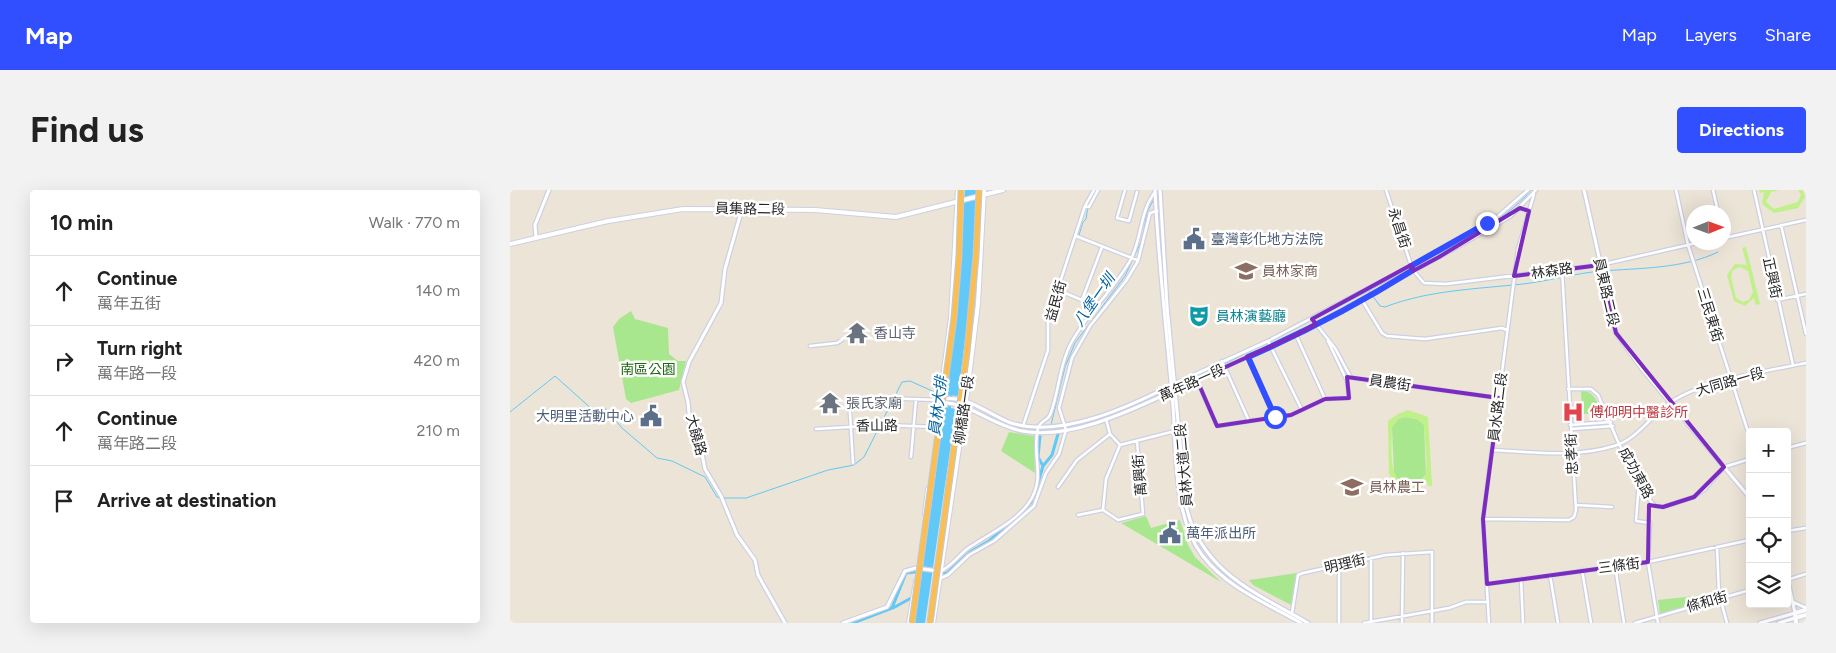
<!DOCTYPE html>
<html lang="en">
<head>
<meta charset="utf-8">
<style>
	:root { --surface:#fff; --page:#f2f2f2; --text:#222; --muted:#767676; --line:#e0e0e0; --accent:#314eff }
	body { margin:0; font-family:Figtree,"Noto Sans TC",sans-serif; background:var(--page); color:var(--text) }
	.controls { position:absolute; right:15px; bottom:15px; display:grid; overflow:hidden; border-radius:5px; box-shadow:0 5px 20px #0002 }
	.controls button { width:45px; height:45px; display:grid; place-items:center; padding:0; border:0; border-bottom:1px solid var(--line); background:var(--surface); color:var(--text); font:25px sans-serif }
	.compass { position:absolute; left:1176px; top:15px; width:45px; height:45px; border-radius:50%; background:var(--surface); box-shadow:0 5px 20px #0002; rotate:89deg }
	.stop { position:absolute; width:15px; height:15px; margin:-11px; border:4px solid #314eff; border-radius:50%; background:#fff }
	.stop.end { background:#314eff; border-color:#fff; box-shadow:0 1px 5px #0008 }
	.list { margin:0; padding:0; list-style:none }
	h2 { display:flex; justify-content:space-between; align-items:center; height:65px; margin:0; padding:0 20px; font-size:21px }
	h2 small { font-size:16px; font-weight:400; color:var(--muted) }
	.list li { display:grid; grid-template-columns:32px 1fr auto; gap:15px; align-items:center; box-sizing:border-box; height:70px; padding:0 20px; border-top:1px solid var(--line) }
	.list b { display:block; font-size:19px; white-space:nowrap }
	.list p { margin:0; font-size:16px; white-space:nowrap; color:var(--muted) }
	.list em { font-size:16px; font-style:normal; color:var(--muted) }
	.icon { flex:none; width:28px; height:28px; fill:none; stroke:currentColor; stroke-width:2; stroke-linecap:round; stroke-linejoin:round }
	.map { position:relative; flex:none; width:1296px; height:433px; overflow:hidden; border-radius:5px }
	header { display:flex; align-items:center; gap:30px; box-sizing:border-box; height:70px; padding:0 25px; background:var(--accent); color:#fff }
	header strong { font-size:24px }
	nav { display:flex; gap:28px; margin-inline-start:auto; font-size:18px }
	.intro { display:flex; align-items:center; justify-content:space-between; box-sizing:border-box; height:120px; padding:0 30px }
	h1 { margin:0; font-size:35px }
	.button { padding:12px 22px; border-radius:5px; background:var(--accent); color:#fff; font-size:18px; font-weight:700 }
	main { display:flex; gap:30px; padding:0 30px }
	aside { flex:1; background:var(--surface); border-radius:5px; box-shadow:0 5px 20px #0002 }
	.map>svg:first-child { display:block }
	.green { fill:#a9e78f }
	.pitch { fill:#bff089; fill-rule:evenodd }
	.water { fill:#61c8f7 }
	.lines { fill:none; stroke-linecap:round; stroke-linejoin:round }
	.stream { stroke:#61c8f7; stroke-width:1 }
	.canal { stroke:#61c8f7; stroke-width:3 }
	.minor-casing { stroke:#cdd0e2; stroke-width:5 }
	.tertiary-casing { stroke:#cdd0e2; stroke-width:5.5 }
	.secondary-casing { stroke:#cdd0e2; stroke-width:6 }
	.minor { stroke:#fff; stroke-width:2.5 }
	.tertiary { stroke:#fff; stroke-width:3 }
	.secondary { stroke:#fff; stroke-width:4 }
	.trunk-bridge-casing { stroke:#c7c7c7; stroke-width:7; stroke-linecap:butt }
	.trunk-bridge { stroke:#fdbe4e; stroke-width:4.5 }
	.route { stroke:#314eff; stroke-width:6 }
	.marked { fill:none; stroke:#7b2cbf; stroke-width:4; stroke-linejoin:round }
	.labels { text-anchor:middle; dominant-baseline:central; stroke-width:5; stroke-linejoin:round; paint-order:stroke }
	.street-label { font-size:14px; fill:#272727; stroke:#fff }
	.service-label { font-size:14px; fill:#4e5e75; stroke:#fff; text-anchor:start }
	.education-label { font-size:14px; fill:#785e54; stroke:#fff; text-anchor:start }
	.culture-label { font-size:14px; fill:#0d838f; stroke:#fff; text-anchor:start }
	.worship-label { font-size:14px; fill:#5b616d; stroke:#fff; text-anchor:start }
	.park-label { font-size:14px; fill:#216814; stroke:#fff }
	.health-label { font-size:14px; fill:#be3a42; stroke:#fff; text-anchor:start }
	.water-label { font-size:15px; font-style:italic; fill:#0362a0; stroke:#fff }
</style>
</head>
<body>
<header>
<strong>Map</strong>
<nav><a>Map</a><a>Layers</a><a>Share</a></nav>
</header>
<div class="intro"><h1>Find us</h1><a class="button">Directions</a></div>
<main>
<aside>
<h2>10 min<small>Walk · 770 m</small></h2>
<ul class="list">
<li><svg class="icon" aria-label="ahead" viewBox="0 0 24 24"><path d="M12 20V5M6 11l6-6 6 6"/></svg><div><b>Continue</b><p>萬年五街</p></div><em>140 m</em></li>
<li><svg class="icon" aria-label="right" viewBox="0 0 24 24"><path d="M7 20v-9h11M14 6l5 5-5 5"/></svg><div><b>Turn right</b><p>萬年路一段</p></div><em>420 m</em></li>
<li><svg class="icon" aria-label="ahead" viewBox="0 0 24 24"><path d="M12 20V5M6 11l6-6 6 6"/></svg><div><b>Continue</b><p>萬年路二段</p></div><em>210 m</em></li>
<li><svg class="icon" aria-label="arrive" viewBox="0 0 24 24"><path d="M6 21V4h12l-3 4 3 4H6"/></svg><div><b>Arrive at destination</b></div></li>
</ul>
</aside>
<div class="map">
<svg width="1296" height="433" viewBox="0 0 1296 433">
	<rect width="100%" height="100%" fill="#ece4d7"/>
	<!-- green -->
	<path class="green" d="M 121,121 L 125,129 L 158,138 L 159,164 L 168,171 L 176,171 L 169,200 L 121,213 L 116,209 L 103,137 L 109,129 Z
		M 1071,201 C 1084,200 1087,212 1092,223 L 1072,224 Z
		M 895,227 L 907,229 L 914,235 L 916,284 C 909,296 892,299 884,285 L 882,237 L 888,229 Z
		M 499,242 L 524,246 L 525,283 L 491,261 Z
		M 636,326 L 641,338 L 670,330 L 678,355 L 685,367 L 711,392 L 611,333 Z
		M 787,383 L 781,415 L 743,395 L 739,390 Z
		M 1203,404 L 1200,409 L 1150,424 L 1148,410 Z"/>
	<!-- pitch -->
	<path class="pitch" d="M 1249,0 L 1270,0 L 1261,2 L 1256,12 L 1264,19 L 1288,12 L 1291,5 L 1288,0 L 1293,0 L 1295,7 L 1288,18 L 1264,23 L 1252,14 L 1254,2 L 1250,3 Z
		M 1236,57 L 1250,114 L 1246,115 L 1244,108 L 1235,116 L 1224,111 L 1217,85 L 1225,74 L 1237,75 L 1232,58 ZM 1230,77 L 1238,81 L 1243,102 L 1239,110 L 1233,112 L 1226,108 L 1221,87 L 1223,80 Z
		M 898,220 L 918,227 L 922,296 L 918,296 L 917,291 C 906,306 887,297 879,284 L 878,231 L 888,224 ZM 895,227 L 907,229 L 914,235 C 914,247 919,276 915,286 C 913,291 908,294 903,294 C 876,299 882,254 882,237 L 888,229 Z"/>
	<!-- water -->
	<path class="water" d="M 455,0 L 467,0 L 461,102 L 448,206 L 436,205 L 447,126 Z
		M 435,217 L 446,219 L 415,433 L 405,433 Z"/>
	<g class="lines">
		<!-- stream -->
		<path class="stream" d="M 569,45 L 573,32 L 576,29 L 578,16 L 582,9
			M 633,46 L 637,22 L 645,7
			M 859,101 L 870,116 L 875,117 C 919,100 967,99 1013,94 C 1039,91 1066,83 1092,81 C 1129,78 1173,79 1208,62
			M 665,197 C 748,159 827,118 907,75 C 946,53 992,35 1021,0
			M 0,222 L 45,186 L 84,221 L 96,219 L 112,238 L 147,268 L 162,271 L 195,287 L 207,307 L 210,308
			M 589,228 L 618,218 L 661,199
			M 541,235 L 555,177 L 565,153 L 615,86 L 632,50
			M 545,239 L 583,230
			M 214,308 L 236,308 L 318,280 L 344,275 L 354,267 L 392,192 L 400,191 L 429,204"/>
		<!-- canal -->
		<path class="canal" d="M 439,222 L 441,201
			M 530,246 L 528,267 L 533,276
			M 430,385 L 437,383 L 460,362 L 479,351 L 513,322 L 523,310 L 533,276 L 542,265 L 548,244
			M 383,418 L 412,402
			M 343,433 L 382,418 L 396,383 L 405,382"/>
		<!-- minor casing -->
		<g class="minor-casing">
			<path id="minor" d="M 615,0 L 607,28 L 619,31 L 627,2
				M 876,0 L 901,75
				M 1166,0 L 1178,55 L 1240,248
				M 1203,0 L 1208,22
				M 1244,0 L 1283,175
				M 575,16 L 579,17 L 588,0
				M 1010,18 L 1019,21
				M 1271,35 L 1296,144
				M 566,46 L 627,70
				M 1214,48 L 1296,30
				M 903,80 L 914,93 L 936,94 L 1090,75 L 1191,52
				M 548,100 L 586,116
				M 572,110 L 592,57
				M 852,110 L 872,143 L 877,146 L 915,149 L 992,138 L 997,140
				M 1267,110 L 1296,104
				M 802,129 L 825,158 L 840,186 L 843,188 L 989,208
				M 786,145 L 815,209
				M 758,151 L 792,220
				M 300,156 L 327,153 L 332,150
				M 738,167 L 765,227
				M 712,171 L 739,231
				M 687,190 L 707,236 L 781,225 L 815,209 L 839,208 L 837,191 L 818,151
				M 666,193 L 758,151 L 912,70 L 987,27 L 1018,0
				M 667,199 L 786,145 L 953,54 L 1001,26 L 1026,0
				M 1058,199 L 1081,199 L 1088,205 L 1109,254 L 1138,308 L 1145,316 L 1153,317 L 1184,307 L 1194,300 L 1214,277 L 1240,269
				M 596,229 L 600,244 L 610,255 L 665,241
				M 1060,235 L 1101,232
				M 513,236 L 538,160 L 538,129 L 575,16 L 584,0
				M 306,239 L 373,235 L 427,237
				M 1061,239 L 1103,236
				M 1277,258 L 1296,253
				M 982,260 C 1023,262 1065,268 1104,256 C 1128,249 1141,225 1161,212 C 1194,190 1257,181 1296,173
				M 401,267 L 406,209
				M 343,273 L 339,207 L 430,210
				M 1129,292 L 1126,331 L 1140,333 L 1138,372 L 1148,433
				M 548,297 L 567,270 L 600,244
				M 1066,315 L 1102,317
				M 593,320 L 608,330 L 633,324 L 627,251
				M 593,320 L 596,289 L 610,255
				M 568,325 L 593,320
				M 973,329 L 1059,330 L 1064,327 L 1066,320 L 1052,80
				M 1277,341 L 1296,338
				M 1207,357 L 1209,404 L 1217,433
				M 861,368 L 861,432
				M 1105,376 L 1114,433
				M 1072,380 L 1081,433
				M 431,381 C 442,376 448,366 457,359 C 477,345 503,334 518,314 C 537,288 521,266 528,238 C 530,231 538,230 540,225 C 549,203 549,176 560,155 C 576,124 604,100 621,69 C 632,47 630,21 645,2
				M 1040,385 L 1048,433
				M 431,388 L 438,385 L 459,365 L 484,351 L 524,316 L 536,283 L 549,264 L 556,240 L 549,218 L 562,168 L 580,136 L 616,91 L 628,71 L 640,23 L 647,21
				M 1011,389 L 1013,433
				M 1277,390 L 1296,384
				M 977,394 L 1138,372 L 1240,350
				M 782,423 L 788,385 L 793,383 L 876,365 L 922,362 L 922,433
				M 829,433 L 829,376
				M 854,433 L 939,418 L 956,412 L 978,412
				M 892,433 L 893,363
				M 979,433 L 973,329 L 1008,59 L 1024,4
				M 1125,433 L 1240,400"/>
		</g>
		<!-- tertiary casing -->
		<g class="tertiary-casing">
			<path id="tertiary" d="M 645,0 C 648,68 656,135 662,203 C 667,253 661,324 692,365 C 717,398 756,413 791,433
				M 650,0 L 657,116 L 676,315 C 690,381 746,403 798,433
				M 1074,0 L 1106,143 L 1132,179 L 1240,308
				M 232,19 L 215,79 L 211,113 L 179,172 L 173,192 L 178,212 L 180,234 L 191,259 L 195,279 L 211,306 L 227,345 L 245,370 L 248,385 L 275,433
				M 26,47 L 25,35 L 39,0
				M 433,209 C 458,205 479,225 501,233 C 552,249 621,216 666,193
				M 433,212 C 440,214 448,214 455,217 C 474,225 491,237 512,241 C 560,250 620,221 663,201
				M 1283,412 L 1296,418
				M 333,433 L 377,417 L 395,381 L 406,378 L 428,381
				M 1250,433 L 1285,423 L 1277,387
				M 1269,433 L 1285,428"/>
		</g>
		<!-- secondary casing -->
		<g class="secondary-casing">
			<path id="secondary" d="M 0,54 L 98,31 L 173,19 L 305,20 L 386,27 L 493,0
				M 428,225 L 441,128 L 448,0
				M 415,324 L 418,299
				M 1285,428 L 1296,425
				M 399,433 L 406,391
				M 423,433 L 456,211 L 468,114 L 474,0
				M 1286,433 L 1285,423 L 1296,420"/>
		</g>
		<!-- minor -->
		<use href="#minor" class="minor"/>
		<!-- tertiary -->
		<use href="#tertiary" class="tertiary"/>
		<!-- secondary -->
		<use href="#secondary" class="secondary"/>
		<!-- trunk-bridge casing -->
		<g class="trunk-bridge-casing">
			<path id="trunk-bridge" d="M 402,433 L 444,128 L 449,66 L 451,0
				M 420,433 L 457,162 L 466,66 L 469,0"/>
		</g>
		<!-- trunk-bridge -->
		<use href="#trunk-bridge" class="trunk-bridge"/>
	</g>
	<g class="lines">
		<!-- route -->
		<path class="route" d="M 765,227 L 738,167 C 795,142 850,113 903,80 L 901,76 L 977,33"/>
	</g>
	<!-- marked area -->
	<path class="marked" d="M 1010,18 L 1019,21 L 1004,86 L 1090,75 L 1106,143 L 1214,277 L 1184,307 L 1153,317 L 1139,315 L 1138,372 L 977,394 L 973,329 L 989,208 L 837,187 L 839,208 L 815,209 L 781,225 L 707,236 L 687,190 L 786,145 L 806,134 L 802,129 L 901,75 L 903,81 L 929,67 Z"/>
	<!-- icons -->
	<defs>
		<g id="civic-bare" transform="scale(1.725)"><path d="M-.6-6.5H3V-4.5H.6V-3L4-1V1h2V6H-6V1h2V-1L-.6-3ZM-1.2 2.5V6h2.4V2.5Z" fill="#5c6f8a" stroke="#fff" stroke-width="2.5" paint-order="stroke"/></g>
		<g id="school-bare" transform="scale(1.725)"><path d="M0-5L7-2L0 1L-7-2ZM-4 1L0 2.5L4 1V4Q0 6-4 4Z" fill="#8d6e63" stroke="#fff" stroke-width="2.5" paint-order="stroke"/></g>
		<g id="theatre-bare" transform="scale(1.725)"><path d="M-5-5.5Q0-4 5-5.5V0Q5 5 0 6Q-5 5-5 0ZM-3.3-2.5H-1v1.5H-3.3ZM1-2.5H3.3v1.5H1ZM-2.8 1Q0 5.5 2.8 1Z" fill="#0f9aa8" stroke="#fff" stroke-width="2.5" paint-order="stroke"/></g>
		<g id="temple-bare" transform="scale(1.725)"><path d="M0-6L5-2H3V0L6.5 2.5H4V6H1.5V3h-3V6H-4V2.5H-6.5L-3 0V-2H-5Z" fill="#6b7280" stroke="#fff" stroke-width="2.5" paint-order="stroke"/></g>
		<g id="hospital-bare" transform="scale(1.725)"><path d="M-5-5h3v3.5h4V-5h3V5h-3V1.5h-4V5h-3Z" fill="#e0444e" stroke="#fff" stroke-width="2.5" paint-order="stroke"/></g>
	</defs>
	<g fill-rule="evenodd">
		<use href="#civic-bare" x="684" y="49"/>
		<use href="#school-bare" x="736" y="81"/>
		<use href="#theatre-bare" x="689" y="126"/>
		<use href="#temple-bare" x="347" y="143"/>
		<use href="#temple-bare" x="320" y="213"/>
		<use href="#hospital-bare" x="1063" y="222"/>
		<use href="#civic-bare" x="141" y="226"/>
		<use href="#school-bare" x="842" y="297"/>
		<use href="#civic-bare" x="660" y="343"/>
	</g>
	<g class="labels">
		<!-- street labels -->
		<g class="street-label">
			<text transform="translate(240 19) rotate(1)">員集路二段</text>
			<text transform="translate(889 38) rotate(72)">永昌街</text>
			<text transform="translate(1042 81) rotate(-8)">林森路</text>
			<text transform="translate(1262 88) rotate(78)">正興街</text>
			<text transform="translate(1096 102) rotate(77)">員東路二段</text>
			<text transform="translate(546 111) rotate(-74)">益民街</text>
			<text transform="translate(1200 125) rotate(73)">三民東街</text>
			<text transform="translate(1220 192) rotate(-16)">大同路一段</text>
			<text transform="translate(682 193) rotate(-24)">萬年路一段</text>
			<text transform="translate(880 193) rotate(8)">員農街</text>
			<text transform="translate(988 217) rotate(-83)">員水路二段</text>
			<text transform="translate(454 220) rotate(-82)">柳橋路一段</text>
			<text transform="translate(367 236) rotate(-1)">香山路</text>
			<text transform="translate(186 245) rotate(75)">大饒路</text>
			<text transform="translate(1062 264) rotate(-93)">忠孝街</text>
			<text transform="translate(674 275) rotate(-95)">員林大道二段</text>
			<text transform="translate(1126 283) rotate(61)">成功東路</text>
			<text transform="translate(630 285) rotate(-95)">萬興街</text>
			<text transform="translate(835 374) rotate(-13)">明理街</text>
			<text transform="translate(1109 376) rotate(-7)">三條街</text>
			<text transform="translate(1197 412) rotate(-16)">條和街</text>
		</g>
		<!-- service labels -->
		<g class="service-label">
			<text x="701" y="49">臺灣彰化地方法院</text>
			<text x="124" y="226" text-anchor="end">大明里活動中心</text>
			<text x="676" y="343">萬年派出所</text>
		</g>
		<!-- education labels -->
		<g class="education-label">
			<text x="752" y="81">員林家商</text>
			<text x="859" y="297">員林農工</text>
		</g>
		<!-- culture labels -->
		<g class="culture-label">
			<text x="706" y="126">員林演藝廳</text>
		</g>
		<!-- worship labels -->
		<g class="worship-label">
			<text x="364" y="143">香山寺</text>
			<text x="336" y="213">張氏家廟</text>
		</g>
		<!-- park labels -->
		<g class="park-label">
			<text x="138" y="179">南區公園</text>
		</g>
		<!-- health labels -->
		<g class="health-label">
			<text x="1080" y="222">傅仰明中醫診所</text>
		</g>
		<!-- water labels -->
		<g class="water-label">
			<text transform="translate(584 110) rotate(-55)">八堡一圳</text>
			<text transform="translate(428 216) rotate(-83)">員林大排</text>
		</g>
	</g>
</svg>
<div class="controls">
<button>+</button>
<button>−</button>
<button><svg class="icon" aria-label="locate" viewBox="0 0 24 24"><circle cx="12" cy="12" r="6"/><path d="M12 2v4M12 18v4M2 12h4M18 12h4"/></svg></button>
<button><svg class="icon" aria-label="layers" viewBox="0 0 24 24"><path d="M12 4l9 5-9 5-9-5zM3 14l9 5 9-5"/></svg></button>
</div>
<svg class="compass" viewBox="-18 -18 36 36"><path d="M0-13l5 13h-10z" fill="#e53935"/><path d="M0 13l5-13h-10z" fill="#767676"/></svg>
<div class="stop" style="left:765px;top:227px"></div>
<div class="stop end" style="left:977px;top:33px"></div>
</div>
</main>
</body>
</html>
